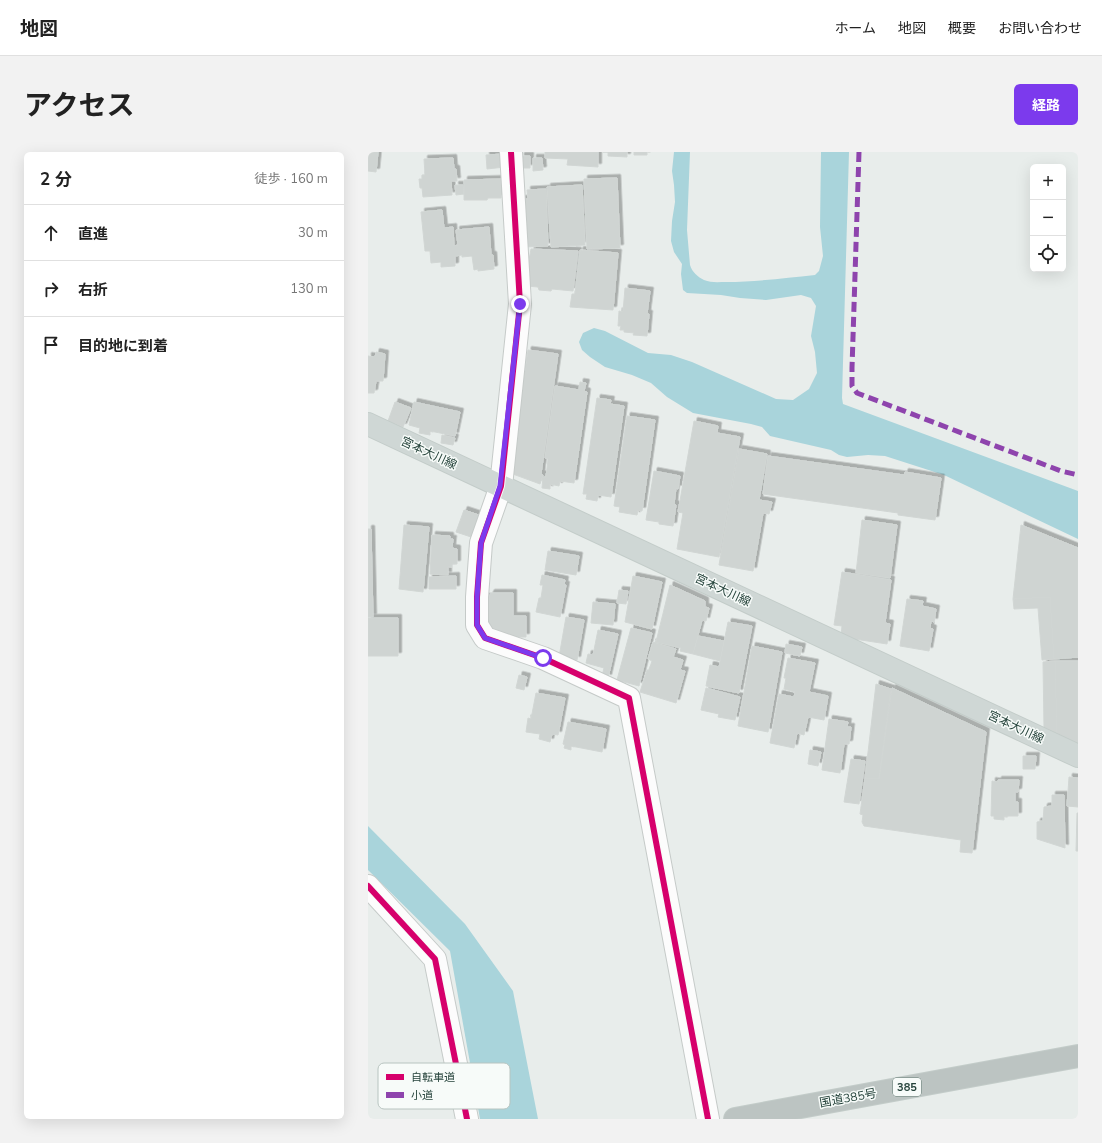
<!DOCTYPE html>
<html lang="ja">
<head>
<meta charset="utf-8">
<style>
	:root { --surface:#fff; --page:#f2f2f2; --text:#222; --muted:#767676; --line:#e0e0e0; --accent:#7c3aed }
	body { margin:0; font-family:"Nunito Sans","Noto Sans JP",sans-serif; background:var(--page); color:var(--text) }
	.controls { position:absolute; right:12px; top:12px; display:grid; overflow:hidden; border-radius:6px; box-shadow:0 4px 16px #0002 }
	.controls button { width:36px; height:36px; display:grid; place-items:center; padding:0; border:0; border-bottom:1px solid var(--line); background:var(--surface); color:var(--text); font:20px sans-serif }
	.stop { position:absolute; width:12px; height:12px; margin:-9px; border:3px solid #7c3aed; border-radius:50%; background:#fff }
	.stop.end { background:#7c3aed; border-color:#fff; box-shadow:0 1px 4px #0008 }
	.list { margin:0; padding:0; list-style:none }
	h2 { display:flex; justify-content:space-between; align-items:center; height:52px; margin:0; padding:0 16px; font-size:17px }
	h2 small { font-size:13px; font-weight:400; color:var(--muted) }
	.list li { display:grid; grid-template-columns:26px 1fr auto; gap:12px; align-items:center; box-sizing:border-box; height:56px; padding:0 16px; border-top:1px solid var(--line) }
	.list b { display:block; font-size:15px; white-space:nowrap }
	.list em { font-size:13px; font-style:normal; color:var(--muted) }
	.icon { flex:none; width:22px; height:22px; fill:none; stroke:currentColor; stroke-width:2; stroke-linecap:round; stroke-linejoin:round }
	.map { position:relative; flex:none; width:710px; height:967px; overflow:hidden; border-radius:6px }
	header { display:flex; align-items:center; gap:24px; box-sizing:border-box; height:56px; padding:0 20px; background:var(--surface); border-bottom:1px solid var(--line) }
	header strong { font-size:19px }
	nav { display:flex; gap:22px; margin-inline-start:auto; font-size:14px }
	.intro { display:flex; align-items:center; justify-content:space-between; box-sizing:border-box; height:96px; padding:0 24px }
	h1 { margin:0; font-size:28px }
	.button { padding:10px 18px; border-radius:6px; background:var(--accent); color:#fff; font-size:14px; font-weight:700 }
	main { display:flex; gap:24px; padding:0 24px }
	aside { flex:1; background:var(--surface); border-radius:6px; box-shadow:0 4px 16px #0002 }
	.map>svg:first-child { display:block }
	.water { fill:#a9d4db }
	.building { fill:#cfd4d2; stroke:#d1d6d4; filter:url(#shadow) }
	.lines { fill:none; stroke-linecap:round; stroke-linejoin:round }
	.minor-casing { stroke:#c5cac8; stroke-width:24 }
	.major-casing { stroke:#c3ccc9; stroke-width:24 }
	.highway-casing { stroke:#c3ccc9; stroke-width:24 }
	.minor { stroke:#fcfcfc; stroke-width:22 }
	.major { stroke:#cfd7d5; stroke-width:22 }
	.highway { stroke:#bcc4c2; stroke-width:22 }
	.quiet { stroke:#8e44ad; stroke-width:5; stroke-dasharray:10 5; stroke-linecap:butt }
	.cycleway-casing { stroke:#f7fbf9; stroke-width:8 }
	.cycleway { stroke:#d6006c; stroke-width:6 }
	.route { stroke:#7c3aed; stroke-width:5 }
	.labels { text-anchor:middle; dominant-baseline:central; stroke-width:3; stroke-linejoin:round; paint-order:stroke }
	.shield { fill:#f7fbf9; stroke:#637a73; stroke-width:1 }
	.shield-label { font-size:11px; font-weight:bold; fill:#24423a }
	.street-label { font-size:12px; fill:#24423a; stroke:#f7fbf9 }
	.key { fill:#f7fbf9; stroke:#b8c4c0; stroke-width:1 }
	.key-label { font-size:11px; fill:#24423a }
</style>
</head>
<body>
<header>
<strong>地図</strong>
<nav><a>ホーム</a><a>地図</a><a>概要</a><a>お問い合わせ</a></nav>
</header>
<div class="intro"><h1>アクセス</h1><a class="button">経路</a></div>
<main>
<aside>
<h2>2 分<small>徒歩 · 160 m</small></h2>
<ul class="list">
<li><svg class="icon" aria-label="ahead" viewBox="0 0 24 24"><path d="M12 20V5M6 11l6-6 6 6"/></svg><div><b>直進</b></div><em>30 m</em></li>
<li><svg class="icon" aria-label="right" viewBox="0 0 24 24"><path d="M7 20v-9h11M14 6l5 5-5 5"/></svg><div><b>右折</b></div><em>130 m</em></li>
<li><svg class="icon" aria-label="arrive" viewBox="0 0 24 24"><path d="M6 21V4h12l-3 4 3 4H6"/></svg><div><b>目的地に到着</b></div></li>
</ul>
</aside>
<div class="map">
<svg width="710" height="967" viewBox="0 0 710 967">
	<defs>
		<filter id="shadow"><feDropShadow dx="3.5" dy="-3.5" stdDeviation="0" flood-color="#0004"/></filter>
	</defs>
	<rect width="100%" height="100%" fill="#e8edeb"/>
	<!-- water -->
	<path class="water" d="M 306,0 L 322,0 L 319,78 L 322,113 C 324,120 330,125 336,128 C 343,131 351,130 358,130 C 388,130 417,126 447,123 L 451,119 L 455,104 L 452,75 L 453,0 L 481,0 L 474,246 L 475,252 L 710,339 L 710,387 L 576,323 L 517,304 L 500,303 L 479,305 L 471,303 L 463,298 L 402,284 L 394,275 L 383,272 L 325,261 L 299,245 L 283,231 L 264,223 L 237,215 L 222,205 L 214,198 L 211,190 L 215,181 L 226,176 L 237,179 L 280,201 L 303,203 L 324,210 L 408,247 L 425,248 L 441,237 L 449,221 L 447,200 L 443,184 L 448,154 L 443,146 L 433,143 L 398,148 L 372,146 L 353,143 L 319,141 L 315,138 L 313,122 L 314,112 L 306,100 L 303,89 L 304,69 L 307,50 L 306,33 L 304,19 Z
		M 0,674 L 97,772 L 145,839 L 170,967 L 112,967 L 82,799 L 0,718 Z"/>
	<!-- building -->
	<path class="building" d="M 0,0 L 10,0 L 8,20 L 0,19 Z
		M 177,0 L 230,0 L 230,15 L 199,13 L 200,7 L 177,6 Z
		M 235,0 L 259,0 L 259,5 L 240,4 L 240,0 Z
		M 266,0 L 279,0 L 279,3 L 266,3 Z
		M 136,2 L 137,15 L 119,17 L 118,3 Z
		M 153,4 L 162,4 L 162,16 L 153,16 Z
		M 85,6 L 86,17 L 88,17 L 89,29 L 83,29 L 84,43 L 55,45 L 54,36 L 52,36 L 51,27 L 54,27 L 54,23 L 57,23 L 56,7 Z
		M 165,6 L 174,6 L 175,18 L 165,19 Z
		M 249,26 L 252,96 L 219,97 L 216,27 Z
		M 133,27 L 133,46 L 120,46 L 119,48 L 96,48 L 96,28 Z
		M 87,33 L 95,33 L 96,42 L 88,43 Z
		M 214,33 L 217,93 L 183,95 L 179,35 Z
		M 178,37 L 180,94 L 156,95 L 154,47 L 160,47 L 159,38 Z
		M 74,58 L 76,76 L 85,75 L 86,94 L 90,93 L 88,78 L 121,75 L 123,103 L 125,103 L 126,117 L 110,119 L 110,117 L 106,118 L 104,104 L 94,105 L 94,103 L 87,104 L 87,114 L 73,115 L 73,110 L 63,111 L 62,99 L 57,99 L 53,60 Z
		M 163,97 L 210,99 L 205,139 L 184,137 L 183,139 L 171,138 L 170,135 L 158,134 L 158,108 L 161,108 Z
		M 212,98 L 250,101 L 245,158 L 202,155 L 204,142 L 207,142 Z
		M 257,136 L 282,139 L 279,162 L 281,162 L 279,184 L 265,183 L 266,181 L 256,180 L 256,178 L 252,178 L 253,174 L 250,174 L 251,159 L 255,160 Z
		M 160,198 L 190,202 L 173,322 L 175,323 L 172,332 L 142,321 Z
		M 8,200 L 17,202 L 15,229 L 8,229 L 6,241 L 0,241 L 0,204 L 7,205 Z
		M 212,230 L 218,231 L 216,239 L 219,240 L 206,331 L 192,329 L 191,334 L 182,332 L 182,337 L 174,336 L 175,325 L 178,325 L 180,307 L 177,306 L 187,234 L 211,238 Z
		M 229,246 L 243,248 L 242,252 L 256,254 L 243,345 L 230,343 L 229,349 L 218,347 L 219,342 L 215,342 Z
		M 27,250 L 43,256 L 35,275 L 20,269 Z
		M 46,250 L 92,260 L 87,284 L 62,279 L 62,283 L 51,281 L 52,276 L 41,273 Z
		M 259,264 L 287,268 L 274,359 L 270,358 L 269,363 L 251,360 L 252,355 L 246,354 Z
		M 326,269 L 350,274 L 349,281 L 372,285 L 351,405 L 309,397 L 315,361 L 310,360 Z
		M 74,283 L 87,286 L 85,293 L 73,291 Z
		M 371,297 L 399,302 L 391,348 L 404,350 L 401,362 L 395,361 L 385,419 L 351,413 Z
		M 400,304 L 536,323 L 537,320 L 573,326 L 567,368 L 530,363 L 530,361 L 395,342 Z
		M 286,319 L 312,324 L 310,337 L 308,336 L 306,352 L 308,353 L 305,374 L 291,372 L 291,370 L 278,368 Z
		M 96,358 L 114,364 L 106,386 L 88,380 Z
		M 494,368 L 529,373 L 522,426 L 488,421 Z
		M 36,373 L 61,375 L 55,440 L 31,437 Z
		M 653,373 L 710,396 L 710,505 L 686,507 L 682,445 L 645,447 Z
		M 0,377 L 3,377 L 5,465 L 0,465 Z
		M 64,383 L 82,384 L 82,387 L 85,387 L 84,396 L 89,397 L 89,412 L 84,412 L 84,415 L 80,415 L 80,423 L 62,422 Z
		M 180,399 L 211,404 L 208,423 L 177,418 Z
		M 474,420 L 523,428 L 517,471 L 522,472 L 519,492 L 480,486 L 480,484 L 473,483 L 474,474 L 466,473 Z
		M 174,423 L 197,428 L 196,433 L 198,433 L 192,465 L 168,460 L 171,446 L 173,446 L 175,433 L 172,433 Z
		M 88,424 L 88,437 L 61,437 L 61,425 Z
		M 265,424 L 294,430 L 284,477 L 257,470 Z
		M 302,433 L 337,449 L 337,455 L 341,456 L 338,469 L 334,468 L 325,502 L 312,499 L 313,496 L 288,490 Z
		M 251,438 L 260,439 L 258,452 L 249,451 Z
		M 123,441 L 145,441 L 145,464 L 158,464 L 158,485 L 141,485 L 118,482 L 113,445 L 121,445 Z
		M 682,445 L 686,507 L 674,508 L 670,456 L 646,457 L 645,447 Z
		M 539,447 L 555,449 L 554,454 L 568,457 L 566,470 L 563,469 L 562,476 L 565,477 L 561,499 L 532,494 Z
		M 225,450 L 247,452 L 245,473 L 223,471 Z
		M 198,465 L 216,468 L 209,508 L 191,505 Z
		M 0,466 L 30,466 L 30,504 L 0,504 Z
		M 360,470 L 384,474 L 371,541 L 338,534 L 342,513 L 351,515 Z
		M 263,476 L 284,481 L 271,534 L 249,528 Z
		M 230,478 L 250,482 L 240,526 L 234,524 L 236,516 L 218,511 L 220,502 L 225,503 Z
		M 330,484 L 356,489 L 352,509 L 325,502 Z
		M 285,490 L 308,497 L 305,505 L 315,508 L 312,518 L 317,519 L 308,551 L 272,540 L 279,518 L 281,518 L 284,509 L 280,507 Z
		M 418,492 L 434,495 L 432,504 L 417,501 Z
		M 384,494 L 414,500 L 400,580 L 370,574 Z
		M 420,506 L 447,511 L 441,540 L 460,544 L 456,568 L 440,565 L 436,583 L 429,581 L 426,596 L 402,591 L 411,542 L 426,545 L 427,540 L 416,537 L 418,526 L 416,526 Z
		M 687,509 L 689,583 L 676,577 L 675,511 L 675,510 Z
		M 687,509 L 710,509 L 710,592 L 689,583 Z
		M 151,523 L 159,525 L 156,538 L 148,536 Z
		M 508,532 L 523,537 L 511,627 L 497,626 Z
		M 338,536 L 372,545 L 367,568 L 350,565 L 351,562 L 333,558 Z
		M 524,536 L 618,580 L 604,701 L 592,700 L 593,688 L 496,674 L 494,670 L 495,663 L 492,662 L 497,626 L 511,627 Z
		M 168,541 L 197,546 L 190,583 L 184,582 L 182,590 L 171,587 L 172,582 L 158,580 L 160,566 L 163,567 Z
		M 461,567 L 480,570 L 479,575 L 483,575 L 481,592 L 476,592 L 472,621 L 454,618 Z
		M 200,570 L 238,577 L 234,600 L 203,594 L 203,598 L 196,596 L 197,593 L 195,592 Z
		M 442,598 L 453,600 L 450,614 L 440,612 Z
		M 655,604 L 668,604 L 667,617 L 655,617 Z
		M 483,607 L 497,609 L 491,652 L 476,650 Z
		M 701,625 L 710,626 L 710,655 L 699,654 Z
		M 630,628 L 651,628 L 650,640 L 647,640 L 647,650 L 650,650 L 650,664 L 636,664 L 636,668 L 626,667 L 626,664 L 623,664 L 624,629 L 630,630 Z
		M 684,643 L 696,643 L 697,696 L 669,687 L 669,670 L 675,669 L 676,655 L 684,654 Z
		M 709,661 L 710,661 L 710,699 L 708,699 Z"/>
	<g class="lines">
		<!-- minor casing -->
		<g class="minor-casing">
			<path id="minor" d="M 143,0 L 152,152 L 133,334 L 113,391 L 109,445 L 109,473 L 117,486 L 175,506 L 261,546 L 340,967
				M 0,734 L 67,807 L 99,967"/>
		</g>
		<!-- major casing -->
		<g class="major-casing">
			<path id="major" d="M 0,272 L 710,604"/>
		</g>
		<!-- highway casing -->
		<g class="highway-casing">
			<path id="highway" d="M 367,967 L 710,904"/>
		</g>
		<!-- minor -->
		<use href="#minor" class="minor"/>
		<!-- major -->
		<use href="#major" class="major"/>
		<!-- highway -->
		<use href="#highway" class="highway"/>
		<!-- quiet -->
		<path class="quiet" d="M 491,0 L 484,216 L 484,234 L 489,241 L 693,319 L 710,323"/>
		<!-- cycleway casing -->
		<g class="cycleway-casing">
			<path id="cycleway" d="M 143,0 L 152,152 L 133,334 L 113,391 L 109,445 L 109,473 L 117,486 L 175,506 L 261,546 L 340,967
				M 0,734 L 67,807 L 99,967"/>
		</g>
		<!-- cycleway -->
		<use href="#cycleway" class="cycleway"/>
	</g>
	<g class="lines">
		<!-- route -->
		<path class="route" d="M 152,152 L 132,334 L 113,391 L 109,445 L 109,473 L 117,486 L 175,506"/>
	</g>
	<g class="labels">
		<!-- shield labels -->
		<rect class="shield" x="525" y="926" width="28" height="18" rx="3"/>
		<g class="shield-label">
			<text x="539" y="935">385</text>
		</g>
		<!-- street labels -->
		<g class="street-label">
			<text transform="translate(61 301) rotate(25)">宮本大川線</text>
			<text transform="translate(355 438) rotate(25)">宮本大川線</text>
			<text transform="translate(648 575) rotate(25)">宮本大川線</text>
			<text transform="translate(480 946) rotate(-10)">国道385号</text>
		</g>
	</g>
	<!-- legend -->
	<rect x="10" y="911" width="132" height="46" rx="6" class="key"/>
	<rect x="18" y="922" width="18" height="6" fill="#d6006c"/>
	<rect x="18" y="940" width="18" height="6" fill="#8e44ad"/>
	<g class="key-label">
		<text x="43" y="929">自転車道</text>
		<text x="43" y="947">小道</text>
	</g>
</svg>
<div class="controls">
<button>+</button>
<button>−</button>
<button><svg class="icon" aria-label="locate" viewBox="0 0 24 24"><circle cx="12" cy="12" r="6"/><path d="M12 2v4M12 18v4M2 12h4M18 12h4"/></svg></button>
</div>
<div class="stop" style="left:175px;top:506px"></div>
<div class="stop end" style="left:152px;top:152px"></div>
</div>
</main>
</body>
</html>
